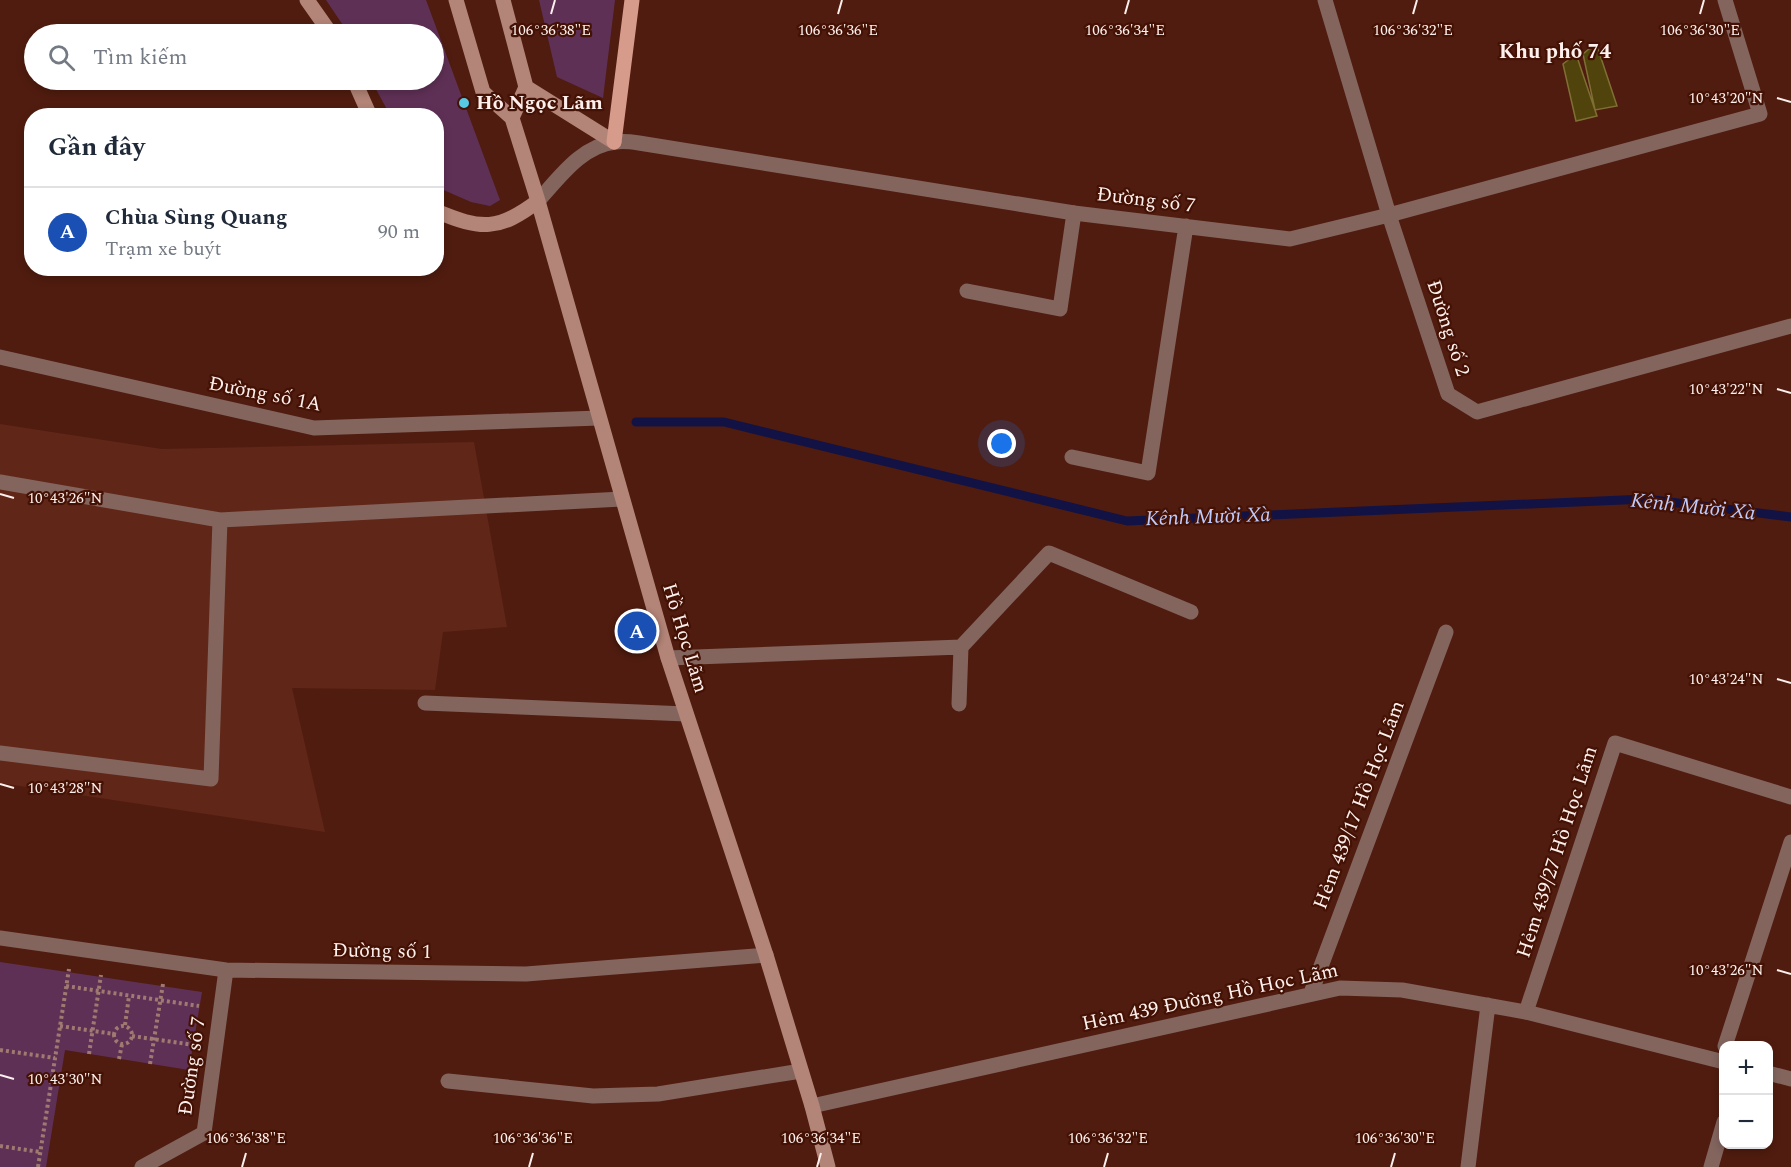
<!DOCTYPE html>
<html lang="vi">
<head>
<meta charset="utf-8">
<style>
	:root { --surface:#fff; --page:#f6f6f7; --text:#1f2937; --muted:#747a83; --line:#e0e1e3; --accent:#387184 }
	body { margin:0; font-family:Spectral,serif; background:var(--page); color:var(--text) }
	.controls { position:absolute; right:18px; bottom:18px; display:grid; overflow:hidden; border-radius:12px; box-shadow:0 3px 9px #0003 }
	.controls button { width:54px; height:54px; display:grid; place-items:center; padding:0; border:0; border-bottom:2px solid var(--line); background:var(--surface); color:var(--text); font:30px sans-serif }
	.you { position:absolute; left:1002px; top:444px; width:21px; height:21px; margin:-15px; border:4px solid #fff; border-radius:50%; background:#1a73e8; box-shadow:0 0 0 9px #1a73e833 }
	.badge { display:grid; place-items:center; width:39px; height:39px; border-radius:50%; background:var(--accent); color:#fff; font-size:20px; font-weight:700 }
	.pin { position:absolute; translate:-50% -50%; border:3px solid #fff; box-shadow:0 2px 6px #0006 }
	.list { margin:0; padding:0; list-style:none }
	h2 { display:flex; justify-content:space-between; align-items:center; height:78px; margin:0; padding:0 24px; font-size:26px }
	h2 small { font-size:20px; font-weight:400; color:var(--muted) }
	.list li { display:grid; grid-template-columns:39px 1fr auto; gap:18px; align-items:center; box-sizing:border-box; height:90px; padding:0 24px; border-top:2px solid var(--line) }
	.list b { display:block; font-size:22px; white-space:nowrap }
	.list p { margin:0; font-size:20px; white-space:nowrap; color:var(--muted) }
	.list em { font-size:20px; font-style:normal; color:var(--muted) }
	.icon { flex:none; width:33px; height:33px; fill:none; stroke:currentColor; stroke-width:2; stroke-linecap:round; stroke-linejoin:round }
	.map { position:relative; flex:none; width:1791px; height:1167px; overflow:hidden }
	.search { position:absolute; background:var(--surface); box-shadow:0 3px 9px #0003; left:24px; top:24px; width:420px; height:66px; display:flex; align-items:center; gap:15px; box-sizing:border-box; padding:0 21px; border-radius:33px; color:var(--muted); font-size:22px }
	.panel { position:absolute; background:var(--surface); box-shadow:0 3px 9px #0003; left:24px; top:108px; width:420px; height:168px; border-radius:24px }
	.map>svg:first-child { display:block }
	.built { fill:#602618 }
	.green { fill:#5f3056 }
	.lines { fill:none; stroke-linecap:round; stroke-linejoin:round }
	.stream { stroke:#121344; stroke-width:9 }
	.building { fill:#50430c; stroke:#7f6f34; stroke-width:1.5 }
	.path { stroke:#9e7a71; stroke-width:4; stroke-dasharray:3 3; stroke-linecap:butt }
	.service { stroke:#83655e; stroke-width:15 }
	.minor { stroke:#83655e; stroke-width:15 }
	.secondary { stroke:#b38478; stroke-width:15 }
	.primary { stroke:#d79b8b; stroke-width:15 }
	.ticks { fill:none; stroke:#fef0ec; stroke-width:2 }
	.poi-dot { fill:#57c9e2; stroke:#441105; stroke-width:2 }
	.labels { text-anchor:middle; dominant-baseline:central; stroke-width:4.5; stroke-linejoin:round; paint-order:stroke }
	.poi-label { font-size:20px; font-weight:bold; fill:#fef0ec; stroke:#441105; text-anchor:start }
	.street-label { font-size:20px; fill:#fef0ec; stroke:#441105 }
	.neighbourhood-label { font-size:21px; font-weight:bold; fill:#fef0ec; stroke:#441105 }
	.water-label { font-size:21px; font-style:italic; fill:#bfcbfd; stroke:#441105 }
	.ticks-label { font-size:15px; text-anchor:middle; fill:#fef0ec; stroke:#441105; stroke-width:4.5; stroke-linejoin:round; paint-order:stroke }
</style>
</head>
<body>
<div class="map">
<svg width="1791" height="1167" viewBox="0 0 1791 1167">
	<rect width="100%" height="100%" fill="#501c0f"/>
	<!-- built -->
	<path class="built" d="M 0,424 L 162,449 L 474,442 L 507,627 L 443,632 L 435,690 L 292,688 L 325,832 L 0,783 Z"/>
	<!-- green -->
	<path class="green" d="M 326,0 L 426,0 L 500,200 L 490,206 L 471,202 L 439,188 L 436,185 L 436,116 L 390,115 L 371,80 L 434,80 L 434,34 L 349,34 Z
		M 539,0 L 615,0 L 603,98 L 557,77 Z
		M 0,962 L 202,992 L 189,1070 L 65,1050 L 46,1167 L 0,1167 Z"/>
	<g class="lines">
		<!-- stream -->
		<path class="stream" d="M 636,422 L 724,422 L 1127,521 L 1646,499 L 1791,517"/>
	</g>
	<!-- building -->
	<path class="building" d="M 1596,43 L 1617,106 L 1595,110 L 1583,54 Z
		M 1576,54 L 1597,116 L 1576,121 L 1563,64 Z"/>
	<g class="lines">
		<!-- path -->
		<path class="path" d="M 66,986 L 199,1006
			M 125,1025 L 129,996
			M114 1035a9 9 0 1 1 18 0a9 9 0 1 1-18 0Z
			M 60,1026 L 114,1034
			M 132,1036 L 194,1045
			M 0,1050 L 55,1058
			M 89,1054 L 101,975
			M 119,1059 L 122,1044
			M 150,1064 L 163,984
			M 0,1146 L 40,1152
			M 38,1167 L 69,969"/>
		<!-- service -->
		<path class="service" d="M 967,291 L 1060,309 L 1074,213
			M 0,482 L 220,520 L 622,499
			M 961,647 L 1049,553 L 1191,612
			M 668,658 L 961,647 L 959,704
			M 0,753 L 211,779 L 220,520
			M 1526,1012 L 1615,743 L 1791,797
			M 1725,1046 L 1791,842
			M 448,1081 L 593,1096 L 658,1094 L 801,1071"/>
		<!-- minor -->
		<path class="minor" d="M 1325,0 L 1389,215 L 1448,394 L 1477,412 L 1791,326
			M 538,201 C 559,178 582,145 616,142 C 623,141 632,142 639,143 L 1074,213 L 1290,239 L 1389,215 L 1760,114 L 1725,0
			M 0,357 L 314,428 L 599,418
			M 1072,457 L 1148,473 L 1186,226
			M 425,703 L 686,714
			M 0,938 L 226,970 L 526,974 L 766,955
			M 1311,993 L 1446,632
			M 1768,1073 L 1791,1079
			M 812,1106 L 1340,988 L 1402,990 L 1526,1012 L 1724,1062
			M 142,1167 L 204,1133 L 226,970
			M 1468,1167 L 1488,1005
			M 1711,1167 L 1724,1122"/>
		<!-- secondary -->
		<path class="secondary" d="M 307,0 L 331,34
			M 456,0 L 483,92 L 512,118 L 538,201 L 668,658 L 766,955 L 812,1106 L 828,1167
			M 503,0 L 526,87 L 512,118
			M 354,80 L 370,116
			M 526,87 L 614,142
			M 436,211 C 481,230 499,231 538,201"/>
		<!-- primary -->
		<path class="primary" d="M 614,142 L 632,0"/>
	</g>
	<!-- ticks -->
	<path class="ticks" d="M 551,14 L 555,0M 838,14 L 842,0M 1125,14 L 1129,0M 1413,14 L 1417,0M 1700,14 L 1704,0M 1777,98 L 1791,102M 1777,389 L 1791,393M 0,494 L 14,498M 1777,679 L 1791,683M 0,784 L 14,788M 1777,970 L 1791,974M 0,1075 L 14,1079M 242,1167 L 246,1153M 529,1167 L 533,1153M 817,1167 L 821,1153M 1104,1167 L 1108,1153M 1391,1167 L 1395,1153"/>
	<!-- markers -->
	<circle class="poi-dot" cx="464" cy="103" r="6"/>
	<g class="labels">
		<!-- poi labels -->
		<g class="poi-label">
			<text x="476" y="103">Hồ Ngọc Lãm</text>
		</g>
		<!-- street labels -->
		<g class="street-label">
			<text transform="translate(1146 200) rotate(7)">Đường số 7</text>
			<text transform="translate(1448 328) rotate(72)">Đường số 2</text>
			<text transform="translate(265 394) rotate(11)">Đường số 1A</text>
			<text transform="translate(685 638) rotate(73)">Hồ Học Lãm</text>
			<text transform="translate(1359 805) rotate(-69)">Hẻm 439/17 Hồ Học Lãm</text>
			<text transform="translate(1557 852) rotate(-72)">Hẻm 439/27 Hồ Học Lãm</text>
			<text transform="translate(382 951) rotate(1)">Đường số 1</text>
			<text transform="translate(1210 997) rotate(-12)">Hẻm 439 Đường Hồ Học Lãm</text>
			<text transform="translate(192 1066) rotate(-82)">Đường số 7</text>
		</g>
		<!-- neighbourhood labels -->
		<g class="neighbourhood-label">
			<text x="1555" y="52">Khu phố 74</text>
		</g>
		<!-- water labels -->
		<g class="water-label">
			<text transform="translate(1693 507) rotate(6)">Kênh Mười Xà</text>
			<text transform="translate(1208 517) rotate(-2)">Kênh Mười Xà</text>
		</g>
	</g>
	<g class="ticks-label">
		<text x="551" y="35">106°36'38"E</text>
		<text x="838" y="35">106°36'36"E</text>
		<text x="1125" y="35">106°36'34"E</text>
		<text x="1413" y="35">106°36'32"E</text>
		<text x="1700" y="35">106°36'30"E</text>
		<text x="1726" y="103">10°43'20"N</text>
		<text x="1726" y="394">10°43'22"N</text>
		<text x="65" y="503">10°43'26"N</text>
		<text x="1726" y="684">10°43'24"N</text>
		<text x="65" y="793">10°43'28"N</text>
		<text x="1726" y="975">10°43'26"N</text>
		<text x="65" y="1084">10°43'30"N</text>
		<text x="246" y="1143">106°36'38"E</text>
		<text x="533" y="1143">106°36'36"E</text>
		<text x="821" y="1143">106°36'34"E</text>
		<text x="1108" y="1143">106°36'32"E</text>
		<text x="1395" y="1143">106°36'30"E</text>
	</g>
</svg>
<div class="controls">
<button>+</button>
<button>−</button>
</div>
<div class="you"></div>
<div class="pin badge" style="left:637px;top:631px;background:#1a4fb4">A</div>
<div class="search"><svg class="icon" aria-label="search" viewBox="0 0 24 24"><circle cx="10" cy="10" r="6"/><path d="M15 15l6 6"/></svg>Tìm kiếm</div>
<section class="panel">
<h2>Gần đây<small></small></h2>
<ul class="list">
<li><span class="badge" style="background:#1a4fb4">A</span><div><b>Chùa Sùng Quang</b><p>Trạm xe buýt</p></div><em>90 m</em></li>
</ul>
</section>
</div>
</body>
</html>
